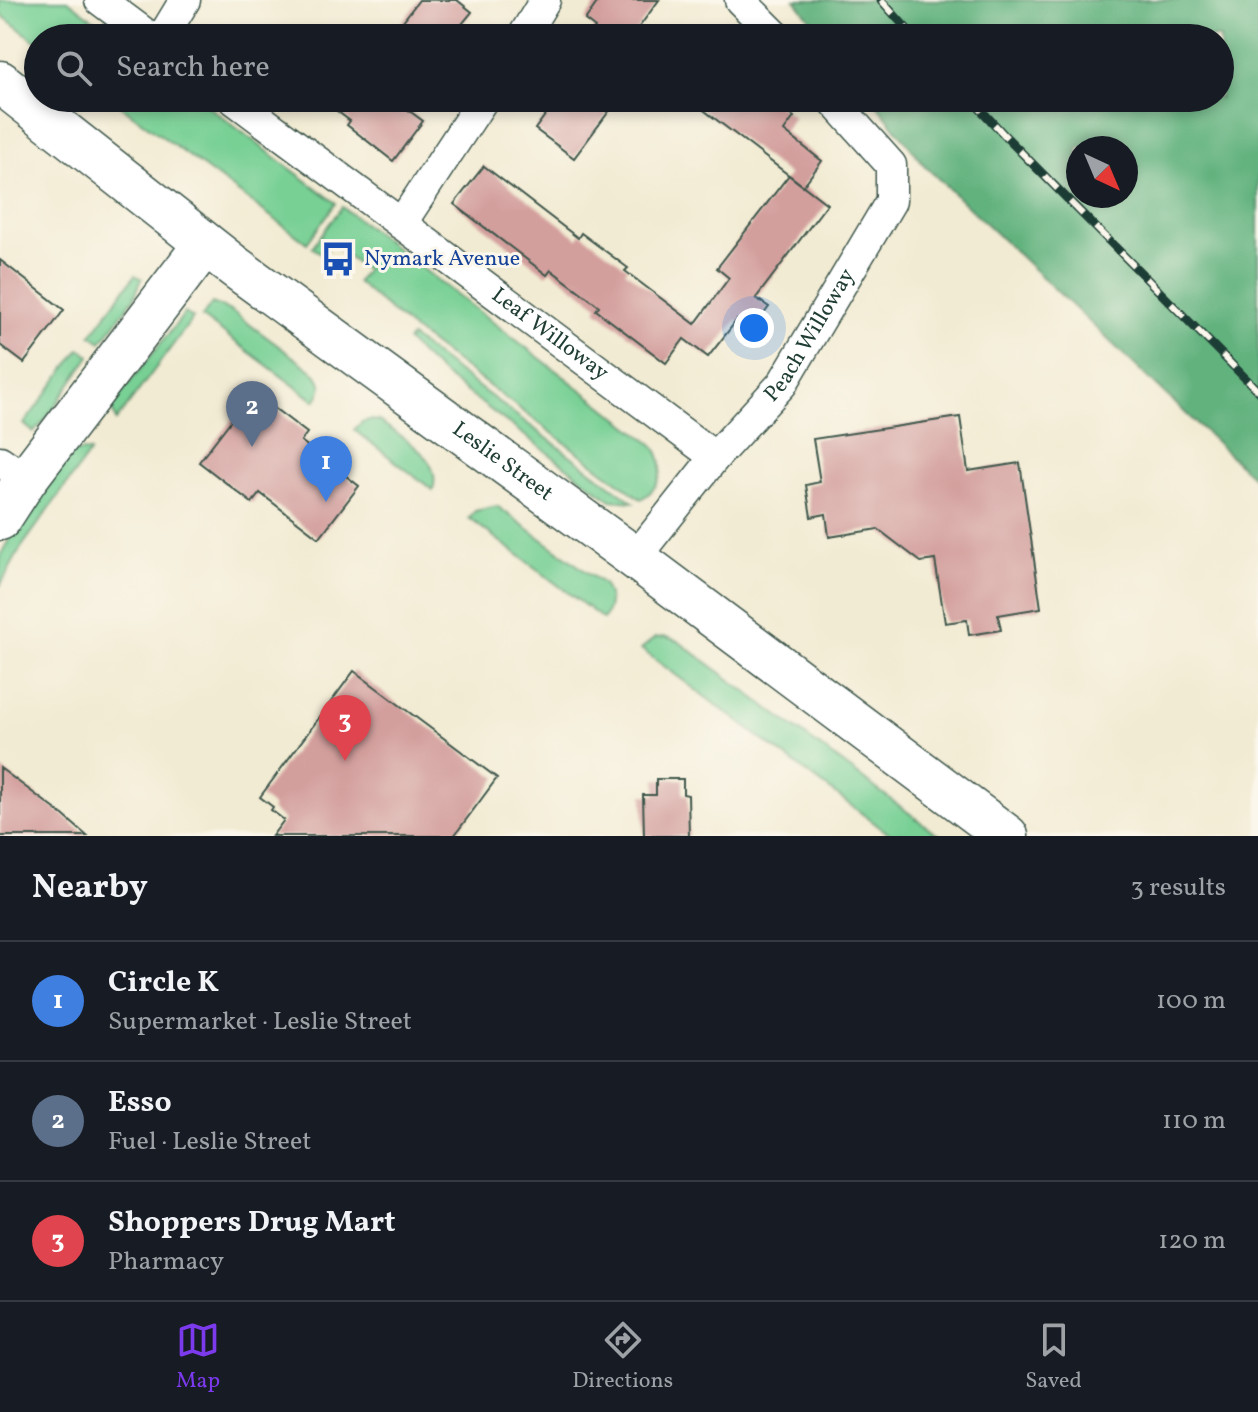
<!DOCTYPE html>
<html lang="en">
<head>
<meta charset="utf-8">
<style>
	:root { --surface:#171b24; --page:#242831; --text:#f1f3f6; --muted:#9ea1a6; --line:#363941; --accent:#7c3aed }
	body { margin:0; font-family:Vollkorn,serif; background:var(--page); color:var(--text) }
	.compass { position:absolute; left:1066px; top:136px; width:72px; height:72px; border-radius:50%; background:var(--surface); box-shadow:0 4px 12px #0003; rotate:136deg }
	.you { position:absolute; left:754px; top:328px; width:28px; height:28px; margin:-20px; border:6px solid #fff; border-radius:50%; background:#1a73e8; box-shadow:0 0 0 12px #1a73e833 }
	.badge { display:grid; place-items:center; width:52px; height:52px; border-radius:50%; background:var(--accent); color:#fff; font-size:26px; font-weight:700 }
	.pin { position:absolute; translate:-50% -66px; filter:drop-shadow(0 2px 4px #0008) }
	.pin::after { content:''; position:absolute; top:42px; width:28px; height:24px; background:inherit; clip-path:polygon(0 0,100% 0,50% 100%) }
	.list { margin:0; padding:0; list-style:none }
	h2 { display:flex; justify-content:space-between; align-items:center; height:104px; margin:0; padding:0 32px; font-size:34px }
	h2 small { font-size:26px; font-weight:400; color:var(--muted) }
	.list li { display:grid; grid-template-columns:52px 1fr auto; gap:24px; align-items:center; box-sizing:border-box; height:120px; padding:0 32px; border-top:2px solid var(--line) }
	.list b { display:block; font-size:30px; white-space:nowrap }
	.list p { margin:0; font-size:26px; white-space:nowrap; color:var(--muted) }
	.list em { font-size:26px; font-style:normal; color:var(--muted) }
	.icon { flex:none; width:44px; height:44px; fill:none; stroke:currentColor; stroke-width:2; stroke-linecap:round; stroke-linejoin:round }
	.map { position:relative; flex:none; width:1258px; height:836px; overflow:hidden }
	.search { position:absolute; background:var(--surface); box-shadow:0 4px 12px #0003; left:24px; right:24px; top:24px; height:88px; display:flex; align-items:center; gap:20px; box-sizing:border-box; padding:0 28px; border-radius:44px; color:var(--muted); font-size:30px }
	.sheet { height:464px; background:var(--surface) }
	nav { display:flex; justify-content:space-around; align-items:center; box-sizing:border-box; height:112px; border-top:2px solid var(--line); background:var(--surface); font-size:22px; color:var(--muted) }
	nav a { display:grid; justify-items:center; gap:4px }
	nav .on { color:var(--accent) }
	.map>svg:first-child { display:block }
	.green { fill:#78d095; stroke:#4c8664; stroke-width:2 }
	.forest { fill:#62b27e; stroke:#407859; stroke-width:2; fill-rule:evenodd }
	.building { fill:#d39f9d }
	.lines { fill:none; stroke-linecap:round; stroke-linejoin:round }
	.street-casing { stroke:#3f574c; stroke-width:33 }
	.secondary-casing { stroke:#3f574c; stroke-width:45 }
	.street { stroke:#fff; stroke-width:30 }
	.secondary { stroke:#fff; stroke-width:42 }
	.rail-casing { stroke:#1f3d34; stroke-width:9 }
	.rail { stroke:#fbf7ec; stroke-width:6; stroke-dasharray:18; stroke-linecap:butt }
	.labels { text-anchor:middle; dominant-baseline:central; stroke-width:6; stroke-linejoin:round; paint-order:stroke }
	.transit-label { font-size:22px; fill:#164399; stroke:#fbf7ec; text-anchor:start }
	.street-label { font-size:22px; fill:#1f3d34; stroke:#fbf7ec }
</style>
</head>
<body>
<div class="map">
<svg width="1258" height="836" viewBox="0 0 1258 836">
	<rect width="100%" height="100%" fill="#fbf7ec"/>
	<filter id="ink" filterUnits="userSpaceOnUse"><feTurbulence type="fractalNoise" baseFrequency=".0125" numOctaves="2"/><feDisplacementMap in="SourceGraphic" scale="16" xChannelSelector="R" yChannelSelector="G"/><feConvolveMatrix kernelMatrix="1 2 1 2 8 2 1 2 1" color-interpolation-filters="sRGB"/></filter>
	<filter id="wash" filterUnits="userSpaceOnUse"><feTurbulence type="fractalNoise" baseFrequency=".006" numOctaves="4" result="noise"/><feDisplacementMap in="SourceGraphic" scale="32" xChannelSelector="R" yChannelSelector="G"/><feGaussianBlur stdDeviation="1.8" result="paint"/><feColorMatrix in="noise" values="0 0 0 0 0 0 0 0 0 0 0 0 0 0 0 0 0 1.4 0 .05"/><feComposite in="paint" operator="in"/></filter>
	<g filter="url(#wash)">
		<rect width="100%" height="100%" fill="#f2ebd3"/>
		<!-- green -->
		<path class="green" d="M 0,0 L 68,0 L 118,38 L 38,38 L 38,43 L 0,14 Z
			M 110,98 L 197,98 L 336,203 L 307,243 Z
			M 342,207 L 652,444 C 668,463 662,487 641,499 L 411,328 L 357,282 L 366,270 L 332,244 L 322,255 L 312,247 Z
			M 135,275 L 142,279 L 134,298 L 101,342 L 91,335 Z
			M 212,303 L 233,312 L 315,373 C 324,384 323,390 315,401 L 202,317 Z
			M 185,313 L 193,318 L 116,421 L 111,406 Z
			M 411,337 L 633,502 L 611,500 L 441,373 L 407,341 Z
			M 80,349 L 90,356 L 43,423 L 33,432 L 24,424 Z
			M 370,420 L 379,421 C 402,438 443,457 433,490 L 354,430 L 362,422 Z
			M 82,451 L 90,452 L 21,548 L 0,586 L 0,556 L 20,520 L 74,452 Z
			M 497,506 L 603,584 C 611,597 611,607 603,619 L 469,518 L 475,511 Z
			M 666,637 L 678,641 L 940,836 L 892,836 L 641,649 L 655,638 Z"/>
		<!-- forest -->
		<path class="forest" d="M 795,0 L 1258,0 L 1258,482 L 925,166 L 872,98 L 1220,98 L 1220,38 L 825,38 ZM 1078,148 L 1126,148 L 1126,196 L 1078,196 Z"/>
		<g id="blocks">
			<!-- building -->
			<path class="building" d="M 419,0 L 457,0 L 472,12 L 462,24 L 470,38 L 390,38 Z
				M 599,0 L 659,0 L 631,38 L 588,38 L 595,28 L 585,20 Z
				M 320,98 L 392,98 L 423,121 L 393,161 L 347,125 L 350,121 Z
				M 558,98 L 593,98 L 610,110 L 574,158 L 535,129 Z
				M 688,98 L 769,98 L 794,117 L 784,131 L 822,161 L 803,186 Z
				M 484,166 L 578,238 L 581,233 L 628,268 L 625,271 L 695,324 L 729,278 L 717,268 L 789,175 L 827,204 L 756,298 L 769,307 L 751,331 L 737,320 L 708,357 L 684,339 L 666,363 L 596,310 L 599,306 L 551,270 L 547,275 L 454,204 Z
				M 0,260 L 64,310 L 24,363 L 0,345 Z
				M 253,392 L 307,433 L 301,441 L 359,486 L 319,538 L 260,493 L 252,503 L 199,462 Z
				M 960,417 L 968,471 L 1020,463 L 1041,608 L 998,615 L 1001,630 L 969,635 L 967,620 L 945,623 L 935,560 L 921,562 L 878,529 L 829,537 L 826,514 L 811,517 L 806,485 L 820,482 L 813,439 Z
				M 354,671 L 497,778 L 454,836 L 272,836 L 284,820 L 271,810 L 273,807 L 260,797 Z
				M 0,768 L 63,815 L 87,836 L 0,836 Z
				M 656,779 L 683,779 L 683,794 L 688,795 L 689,836 L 644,836 L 643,795 L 656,795 Z"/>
		</g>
	</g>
	<g filter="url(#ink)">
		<use href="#blocks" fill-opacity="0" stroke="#3f574c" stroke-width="2"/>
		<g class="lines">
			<!-- street casing -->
			<g class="street-casing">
				<g id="street">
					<path d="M 100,0 L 151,38"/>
					<path d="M 740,0 L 778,38"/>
					<path d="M 162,38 L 185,0"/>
					<path d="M 522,38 L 545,0"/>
					<path id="s1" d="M 232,98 L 715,457"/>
					<path d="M 401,224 L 484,98"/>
					<path d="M 0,461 L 26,479"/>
					<path id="s2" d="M 635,558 L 715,457 L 782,384 L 891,201 L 891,165 L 831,98"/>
				</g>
			</g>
			<!-- secondary casing -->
			<g class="secondary-casing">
				<g id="secondary">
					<path id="s3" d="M 0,82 L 235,267 L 635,558 L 1007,836"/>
					<path d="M 0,519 L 26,479 L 205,244"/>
				</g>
			</g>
			<!-- street -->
			<use href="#street" class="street"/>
			<!-- secondary -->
			<use href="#secondary" class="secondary"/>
			<!-- rail casing -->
			<g class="rail-casing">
				<path id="rail" d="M 881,0 L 915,38
					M 970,98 L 1008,139 L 1258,391"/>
			</g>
			<!-- rail -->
			<use href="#rail" class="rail"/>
		</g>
	</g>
	<!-- icons -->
	<defs>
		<g id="bus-bare" transform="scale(2.76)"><path d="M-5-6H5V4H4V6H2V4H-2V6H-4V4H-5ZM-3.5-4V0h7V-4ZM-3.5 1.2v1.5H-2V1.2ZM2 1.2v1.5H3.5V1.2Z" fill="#1a4fb4" stroke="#fbf7ec" stroke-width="2.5" paint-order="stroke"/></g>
	</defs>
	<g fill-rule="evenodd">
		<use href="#bus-bare" x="338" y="259"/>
	</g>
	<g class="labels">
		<!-- transit labels -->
		<g class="transit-label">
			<text x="364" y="259">Nymark Avenue</text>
		</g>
		<!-- street labels -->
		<g class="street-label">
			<text stroke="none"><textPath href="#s1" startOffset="396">Leaf Willoway</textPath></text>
			<text stroke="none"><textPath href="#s2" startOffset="284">Peach Willoway</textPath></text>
			<text stroke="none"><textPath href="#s3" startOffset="630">Leslie Street</textPath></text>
		</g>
	</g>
</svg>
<svg class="compass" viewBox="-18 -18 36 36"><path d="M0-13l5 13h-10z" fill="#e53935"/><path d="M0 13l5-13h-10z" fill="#9ea1a6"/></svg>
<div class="you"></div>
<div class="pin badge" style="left:326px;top:502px;background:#3f7fe0">1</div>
<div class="pin badge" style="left:252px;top:447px;background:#5c6f8a">2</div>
<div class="pin badge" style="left:345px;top:761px;background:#e0444e">3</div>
<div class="search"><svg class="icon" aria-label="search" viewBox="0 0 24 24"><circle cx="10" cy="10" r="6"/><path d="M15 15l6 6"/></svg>Search here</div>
</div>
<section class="sheet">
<h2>Nearby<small>3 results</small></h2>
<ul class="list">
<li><span class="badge" style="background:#3f7fe0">1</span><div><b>Circle K</b><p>Supermarket · Leslie Street</p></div><em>100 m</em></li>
<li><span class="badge" style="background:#5c6f8a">2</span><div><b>Esso</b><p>Fuel · Leslie Street</p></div><em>110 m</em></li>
<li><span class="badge" style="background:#e0444e">3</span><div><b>Shoppers Drug Mart</b><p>Pharmacy</p></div><em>120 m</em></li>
</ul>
</section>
<nav>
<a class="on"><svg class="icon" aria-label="map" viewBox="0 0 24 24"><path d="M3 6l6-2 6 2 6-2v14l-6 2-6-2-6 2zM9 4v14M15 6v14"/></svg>Map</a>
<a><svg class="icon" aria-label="directions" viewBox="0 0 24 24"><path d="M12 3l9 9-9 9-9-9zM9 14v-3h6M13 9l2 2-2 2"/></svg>Directions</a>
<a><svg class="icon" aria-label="saved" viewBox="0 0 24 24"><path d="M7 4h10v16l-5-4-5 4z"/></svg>Saved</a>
</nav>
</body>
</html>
